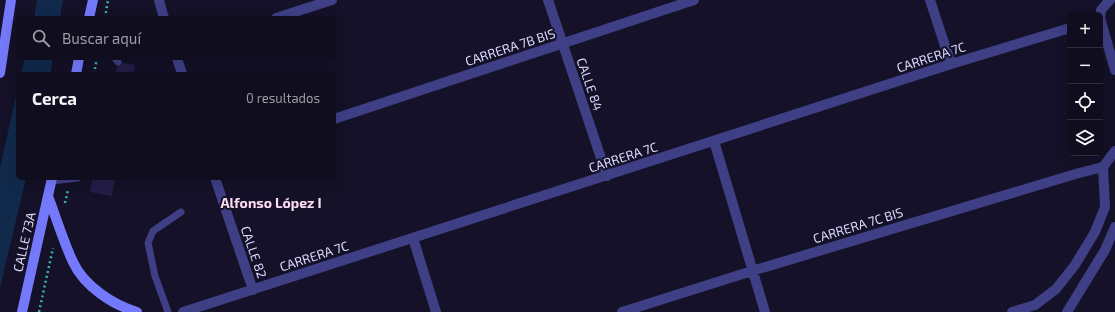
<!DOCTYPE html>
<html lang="es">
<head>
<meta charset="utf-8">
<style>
	:root { --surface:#0f0d1e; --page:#1d1b2b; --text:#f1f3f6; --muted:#9b9ca4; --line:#2f2d3c }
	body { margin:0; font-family:"Exo 2",sans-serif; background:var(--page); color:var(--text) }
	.controls { position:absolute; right:12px; top:12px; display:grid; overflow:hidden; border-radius:6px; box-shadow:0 4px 16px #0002 }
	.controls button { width:36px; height:36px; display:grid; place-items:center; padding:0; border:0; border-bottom:1px solid var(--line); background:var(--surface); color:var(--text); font:20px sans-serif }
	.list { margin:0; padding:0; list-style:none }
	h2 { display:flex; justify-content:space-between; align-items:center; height:52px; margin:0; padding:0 16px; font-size:17px }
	h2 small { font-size:13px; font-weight:400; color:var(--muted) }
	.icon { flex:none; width:22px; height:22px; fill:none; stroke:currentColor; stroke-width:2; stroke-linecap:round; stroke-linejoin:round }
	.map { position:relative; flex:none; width:1115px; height:312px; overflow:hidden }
	.search { position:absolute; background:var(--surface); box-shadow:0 4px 16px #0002; left:16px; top:16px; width:320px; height:44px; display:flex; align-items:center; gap:10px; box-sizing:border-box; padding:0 14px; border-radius:6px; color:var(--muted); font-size:15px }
	.panel { position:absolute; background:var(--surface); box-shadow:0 4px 16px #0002; left:16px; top:72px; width:320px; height:108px; border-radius:6px }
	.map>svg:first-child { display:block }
	.water { fill:#112a4c }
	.building { fill:#241e48 }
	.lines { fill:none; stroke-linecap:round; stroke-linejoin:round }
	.path { stroke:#35b7a7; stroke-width:2.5; stroke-dasharray:2 3; stroke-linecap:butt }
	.service { stroke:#3e3f85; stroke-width:7 }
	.minor { stroke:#3e3f85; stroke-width:10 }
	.secondary { stroke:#7478fa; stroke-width:10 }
	.labels { text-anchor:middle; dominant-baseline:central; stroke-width:4; stroke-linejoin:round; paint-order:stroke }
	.street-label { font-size:13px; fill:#dbd9fe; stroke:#141128 }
	.neighbourhood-label { font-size:14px; font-weight:bold; fill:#fedbf3; stroke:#141128 }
</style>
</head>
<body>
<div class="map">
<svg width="1115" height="312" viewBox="0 0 1115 312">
	<rect width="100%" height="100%" fill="#141128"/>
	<!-- water -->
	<path class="water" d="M 37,0 L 63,0 L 60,18 L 34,18 Z
		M 25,58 L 53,58 L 50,74 L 21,74 Z
		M 18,87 L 18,178 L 26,178 L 0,288 L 0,168 Z"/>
	<!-- building -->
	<path class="building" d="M 118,62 L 135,65 L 133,74 L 116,74 Z
		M 93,178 L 115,178 L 112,196 L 90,192 Z"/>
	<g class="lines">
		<!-- path -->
		<path class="path" d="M 105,18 L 108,0
			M 94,74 L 97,58
			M 65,203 L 68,190
			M 39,312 L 53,248"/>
		<!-- service -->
		<path class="service" d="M 115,58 L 118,62
			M 51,181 L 78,178
			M 168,312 L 155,276 L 148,243 L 153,231 L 181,212"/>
		<!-- minor -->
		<path class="minor" d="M 159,0 L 164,18
			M 548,0 L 607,176
			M 930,0 L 951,64
			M 1110,0 L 1101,10 L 1100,18 L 1115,70
			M 276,18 L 332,0
			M 177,58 L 182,74
			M 334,119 L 694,0
			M 714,141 L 765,312
			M 1103,167 L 1115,151
			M 215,178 L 253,290
			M 413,238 L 436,312
			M 183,312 L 951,64 L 1070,28
			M 622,312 L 752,271 L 1079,173 L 1103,167
			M 1012,312 L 1035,305 L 1056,289 L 1075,265 L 1095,232 L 1105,207 L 1103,167
			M 1067,312 L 1105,250 L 1115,227"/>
		<!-- secondary -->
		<path class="secondary" d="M 89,18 L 93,0
			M 0,73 L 11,0
			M 76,74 L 79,58
			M 48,196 C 56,217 63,241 73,262 C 84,286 113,305 137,312
			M 22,312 L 52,178"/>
	</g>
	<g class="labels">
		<!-- street labels -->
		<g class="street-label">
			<text transform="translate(510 47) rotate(-18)">CARRERA 7B BIS</text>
			<text transform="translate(931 57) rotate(-18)">CARRERA 7C</text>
			<text transform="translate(590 84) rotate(71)">CALLE 84</text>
			<text transform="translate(623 157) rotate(-18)">CARRERA 7C</text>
			<text transform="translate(858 225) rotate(-17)">CARRERA 7C BIS</text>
			<text transform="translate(24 242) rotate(-77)">CALLE 73A</text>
			<text transform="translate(254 252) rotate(71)">CALLE 82</text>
			<text transform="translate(314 256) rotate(-18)">CARRERA 7C</text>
		</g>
		<!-- neighbourhood labels -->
		<g class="neighbourhood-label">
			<text x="271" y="202">Alfonso López I</text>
		</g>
	</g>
</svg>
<div class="controls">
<button>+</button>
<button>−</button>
<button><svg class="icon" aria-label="locate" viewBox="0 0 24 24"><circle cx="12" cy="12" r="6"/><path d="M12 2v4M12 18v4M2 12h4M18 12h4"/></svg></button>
<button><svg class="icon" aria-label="layers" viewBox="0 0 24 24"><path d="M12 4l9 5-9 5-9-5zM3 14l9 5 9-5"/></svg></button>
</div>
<div class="search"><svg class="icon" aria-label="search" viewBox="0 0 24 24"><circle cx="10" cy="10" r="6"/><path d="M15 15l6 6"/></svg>Buscar aquí</div>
<section class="panel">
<h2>Cerca<small>0 resultados</small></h2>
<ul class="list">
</ul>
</section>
</div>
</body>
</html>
